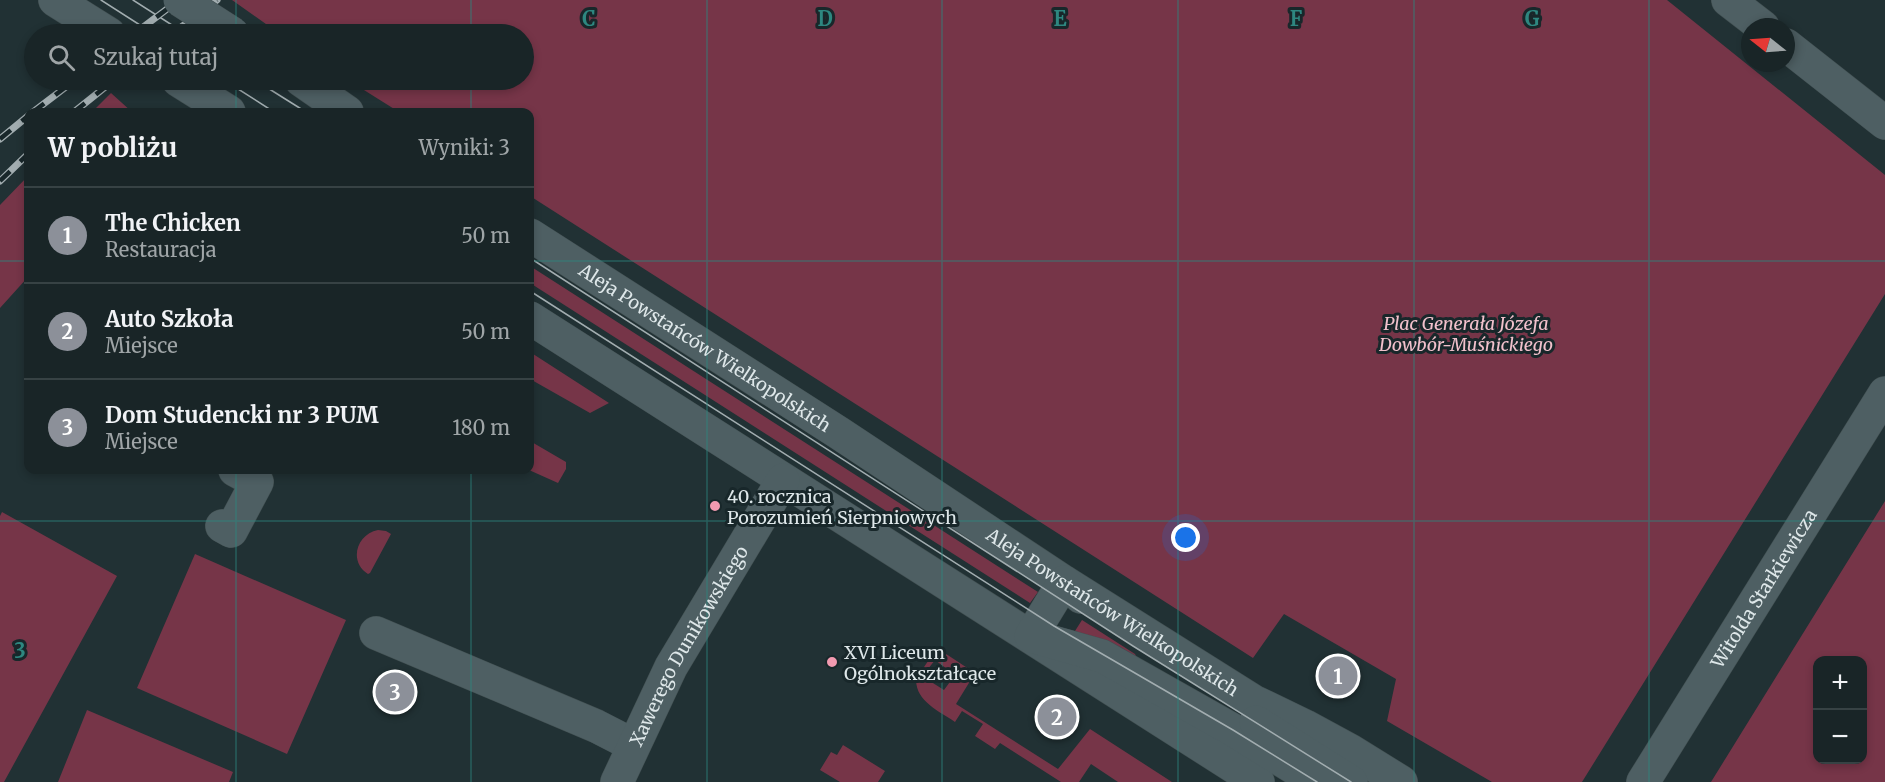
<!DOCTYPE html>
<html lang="pl">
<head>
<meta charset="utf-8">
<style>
	:root { --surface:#192527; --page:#222d2f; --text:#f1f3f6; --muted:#9fa5a7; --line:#374244; --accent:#8c9099 }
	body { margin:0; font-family:Merriweather,serif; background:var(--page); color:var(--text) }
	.controls { position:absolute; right:18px; bottom:18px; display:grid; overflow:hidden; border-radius:12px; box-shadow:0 3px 9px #0003 }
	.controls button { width:54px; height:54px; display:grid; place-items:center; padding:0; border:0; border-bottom:2px solid var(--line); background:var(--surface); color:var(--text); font:30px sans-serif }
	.compass { position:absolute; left:1741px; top:18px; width:54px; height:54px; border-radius:50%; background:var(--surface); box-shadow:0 3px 9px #0003; rotate:287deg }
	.you { position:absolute; left:1186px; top:538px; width:21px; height:21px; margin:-15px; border:4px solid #fff; border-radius:50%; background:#1a73e8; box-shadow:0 0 0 9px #1a73e833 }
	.badge { display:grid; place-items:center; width:39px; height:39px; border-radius:50%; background:var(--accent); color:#fff; font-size:20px; font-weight:700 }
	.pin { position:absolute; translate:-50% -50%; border:3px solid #fff; box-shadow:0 2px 6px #0006 }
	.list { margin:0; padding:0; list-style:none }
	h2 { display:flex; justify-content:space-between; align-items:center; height:78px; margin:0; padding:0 24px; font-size:26px }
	h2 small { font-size:20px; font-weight:400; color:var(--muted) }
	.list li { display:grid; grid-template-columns:39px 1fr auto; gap:18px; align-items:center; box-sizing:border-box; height:96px; padding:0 24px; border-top:2px solid var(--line) }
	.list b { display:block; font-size:22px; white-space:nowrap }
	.list p { margin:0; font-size:20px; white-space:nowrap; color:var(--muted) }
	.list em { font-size:20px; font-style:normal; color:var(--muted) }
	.icon { flex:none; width:33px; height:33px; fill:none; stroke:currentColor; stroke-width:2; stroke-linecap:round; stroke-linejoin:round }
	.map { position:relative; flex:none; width:1885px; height:782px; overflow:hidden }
	.search { position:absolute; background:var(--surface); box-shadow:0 3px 9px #0003; left:24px; top:24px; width:510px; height:66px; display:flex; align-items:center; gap:15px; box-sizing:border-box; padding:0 21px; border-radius:33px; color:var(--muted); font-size:22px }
	.panel { position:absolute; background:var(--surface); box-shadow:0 3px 9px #0003; left:24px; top:108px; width:510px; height:366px; border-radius:12px }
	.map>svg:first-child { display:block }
	.green { fill:#763548; fill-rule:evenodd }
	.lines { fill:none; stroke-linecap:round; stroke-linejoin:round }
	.minor-casing { stroke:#414f51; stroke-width:34 }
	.minor { stroke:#4e5f63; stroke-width:33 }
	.tram { stroke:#a2adb0; stroke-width:1.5 }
	.rail-casing { stroke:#a2adb0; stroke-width:7 }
	.rail { stroke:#18272a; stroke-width:4.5; stroke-dasharray:14; stroke-linecap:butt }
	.minor-bridge-casing { stroke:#414f51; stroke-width:34; stroke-linecap:butt }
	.minor-bridge { stroke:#4e5f63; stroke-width:33 }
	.grid { fill:none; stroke:#2e8780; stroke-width:1.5; stroke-opacity:0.55 }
	.poi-dot { fill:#f29ab0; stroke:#18272a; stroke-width:2 }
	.labels { text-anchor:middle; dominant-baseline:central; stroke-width:6; stroke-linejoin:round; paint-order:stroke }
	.park-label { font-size:18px; font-style:italic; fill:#f2c1cc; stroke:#18272a }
	.street-label { font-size:18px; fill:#dee7e9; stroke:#18272a }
	.poi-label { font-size:18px; fill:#dee7e9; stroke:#18272a; text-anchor:start }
	.grid-label { font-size:20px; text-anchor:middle; font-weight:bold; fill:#2e8780; stroke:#18272a; stroke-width:6; stroke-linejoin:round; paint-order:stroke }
</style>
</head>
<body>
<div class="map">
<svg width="1885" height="782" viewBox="0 0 1885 782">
	<rect width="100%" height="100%" fill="#213134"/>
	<!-- green -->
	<path class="green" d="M 232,0 L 1667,0 L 1885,175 L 1885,294 L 1582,782 L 1492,782 L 1387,721 L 1396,679 L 1284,614 L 1253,658 L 530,196 L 530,112 L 399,112 L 348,80 L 524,80 L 524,34 L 280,34 Z
		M 111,93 L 132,112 L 92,112 Z
		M 28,176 L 28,277 L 0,308 L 0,205 Z
		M 530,266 L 1038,592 L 1030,603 L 530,283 Z
		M 530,352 L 609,403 L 590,413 L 530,379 Z
		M 530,441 L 566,462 L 566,469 L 558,483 L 529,470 Z
		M 1885,501 L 1885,782 L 1711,782 ZM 1818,660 L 1862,660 L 1862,760 L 1818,760 Z
		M 2,512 L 117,576 L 4,782 L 0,782 L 0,516 Z
		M 378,530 L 386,531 L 391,534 L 370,573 L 368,574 C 348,561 357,534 378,530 Z
		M 195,554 L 346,620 L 287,754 L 137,688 Z
		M 1082,620 L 1135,654 L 1138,660 L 1075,631 Z
		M 937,648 L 975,673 L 956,704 L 1058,769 L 1090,729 L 1172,782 L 1118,782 L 1091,764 L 1079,782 L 1061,782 L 1000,743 L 995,749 L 975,736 L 983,724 L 962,711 L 955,722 C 937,710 911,699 917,673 L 944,690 L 955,675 L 935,660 L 928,669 L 924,667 Z
		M 87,710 L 233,772 L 229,782 L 58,782 Z
		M 843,745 L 885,771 L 878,782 L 840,782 L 820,770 L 831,752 L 837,755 Z"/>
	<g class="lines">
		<!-- minor casing -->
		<g class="minor-casing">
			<g id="minor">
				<path d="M 55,0 L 109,34"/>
				<path d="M 1728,0 L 1763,27"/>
				<path d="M 1786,45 L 1885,123"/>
				<path d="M 178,80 L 229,112"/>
				<path d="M 301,80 L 347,112"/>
				<path id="s1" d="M 530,235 L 839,433 L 1064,582 L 1253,701 L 1305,726 L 1351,751 L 1401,782"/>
				<path d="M 530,318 L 1258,782"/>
				<path d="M 222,526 L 231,531 L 257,482 L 235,470"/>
				<path d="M 1081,597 L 1064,582 L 1031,636 L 1102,656 L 1233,730 L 1317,782"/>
				<path d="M 376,633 L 596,726 L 633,745"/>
				<path d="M 1256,722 L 1351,782"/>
				<path id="s2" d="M 617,782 L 671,667 L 783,480"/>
				<path id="s3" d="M 1643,782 L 1885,393"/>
			</g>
		</g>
		<!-- minor -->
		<use href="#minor" class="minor"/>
		<!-- tram -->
		<path class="tram" d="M 101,0 L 154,34
			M 133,0 L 186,34
			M 224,80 L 274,112
			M 255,80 L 306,112
			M 530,258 L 1133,646 L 1351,782
			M 530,291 L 1054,626 L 1233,730 L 1317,782"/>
		<!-- rail casing -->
		<g class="rail-casing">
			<path id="rail" d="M 134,34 L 179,0
				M 172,34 L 217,0
				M 33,112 L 75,80
				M 74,112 L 114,80
				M 0,139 L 28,116
				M 0,181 L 28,154"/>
		</g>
		<!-- rail -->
		<use href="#rail" class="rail"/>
		<!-- minor-bridge casing -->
		<g class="minor-bridge-casing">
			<path id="minor-bridge" d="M 180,0 L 233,34"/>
		</g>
		<!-- minor-bridge -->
		<use href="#minor-bridge" class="minor-bridge"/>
	</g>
	<!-- grid -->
	<path class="grid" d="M 236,0 L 236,34M 471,0 L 471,34M 707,0 L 707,782M 942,0 L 942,782M 1178,0 L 1178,782M 1414,0 L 1414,782M 1649,0 L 1649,782M 236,80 L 236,112M 471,80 L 471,112M 0,261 L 28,261M 530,261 L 1885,261M 236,470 L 236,782M 471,470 L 471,782M 0,521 L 1885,521"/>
	<!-- markers -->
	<g class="poi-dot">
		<circle cx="715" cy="506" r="6"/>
		<circle cx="832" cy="662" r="6"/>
	</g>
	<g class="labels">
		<!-- park labels -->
		<g class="park-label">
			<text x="1466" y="323">Plac Generała Józefa<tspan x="1466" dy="21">Dowbór-Muśnickiego</tspan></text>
		</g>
		<!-- street labels -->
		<g class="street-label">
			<text stroke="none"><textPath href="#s1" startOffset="208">Aleja Powstańców Wielkopolskich</textPath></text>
			<text stroke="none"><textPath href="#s3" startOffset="228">Witolda Starkiewicza</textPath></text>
			<text stroke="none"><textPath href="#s1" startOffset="694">Aleja Powstańców Wielkopolskich</textPath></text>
			<text stroke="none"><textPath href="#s2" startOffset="154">Xawerego Dunikowskiego</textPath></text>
		</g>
		<!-- poi labels -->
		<g class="poi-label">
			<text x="727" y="496">40. rocznica<tspan x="727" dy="21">Porozumień Sierpniowych</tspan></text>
			<text x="844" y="652">XVI Liceum<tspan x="844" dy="21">Ogólnokształcące</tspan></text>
		</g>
	</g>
	<g class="grid-label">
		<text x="589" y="26">C</text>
		<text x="825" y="26">D</text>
		<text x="1060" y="26">E</text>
		<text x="1296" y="26">F</text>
		<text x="1532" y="26">G</text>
		<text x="20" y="658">3</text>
	</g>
</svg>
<div class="controls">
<button>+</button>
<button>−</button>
</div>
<svg class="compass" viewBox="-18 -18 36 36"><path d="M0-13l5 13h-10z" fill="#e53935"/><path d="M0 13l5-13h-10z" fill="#9fa5a7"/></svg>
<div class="you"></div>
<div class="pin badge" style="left:1338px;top:676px">1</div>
<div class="pin badge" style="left:1057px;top:717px">2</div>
<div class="pin badge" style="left:395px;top:692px">3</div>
<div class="search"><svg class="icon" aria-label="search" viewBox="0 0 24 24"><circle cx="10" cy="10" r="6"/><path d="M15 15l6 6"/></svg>Szukaj tutaj</div>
<section class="panel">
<h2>W pobliżu<small>Wyniki: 3</small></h2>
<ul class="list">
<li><span class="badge">1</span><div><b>The Chicken</b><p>Restauracja</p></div><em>50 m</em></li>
<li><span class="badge">2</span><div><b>Auto Szkoła</b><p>Miejsce</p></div><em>50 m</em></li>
<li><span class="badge">3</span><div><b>Dom Studencki nr 3 PUM</b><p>Miejsce</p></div><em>180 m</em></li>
</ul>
</section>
</div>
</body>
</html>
